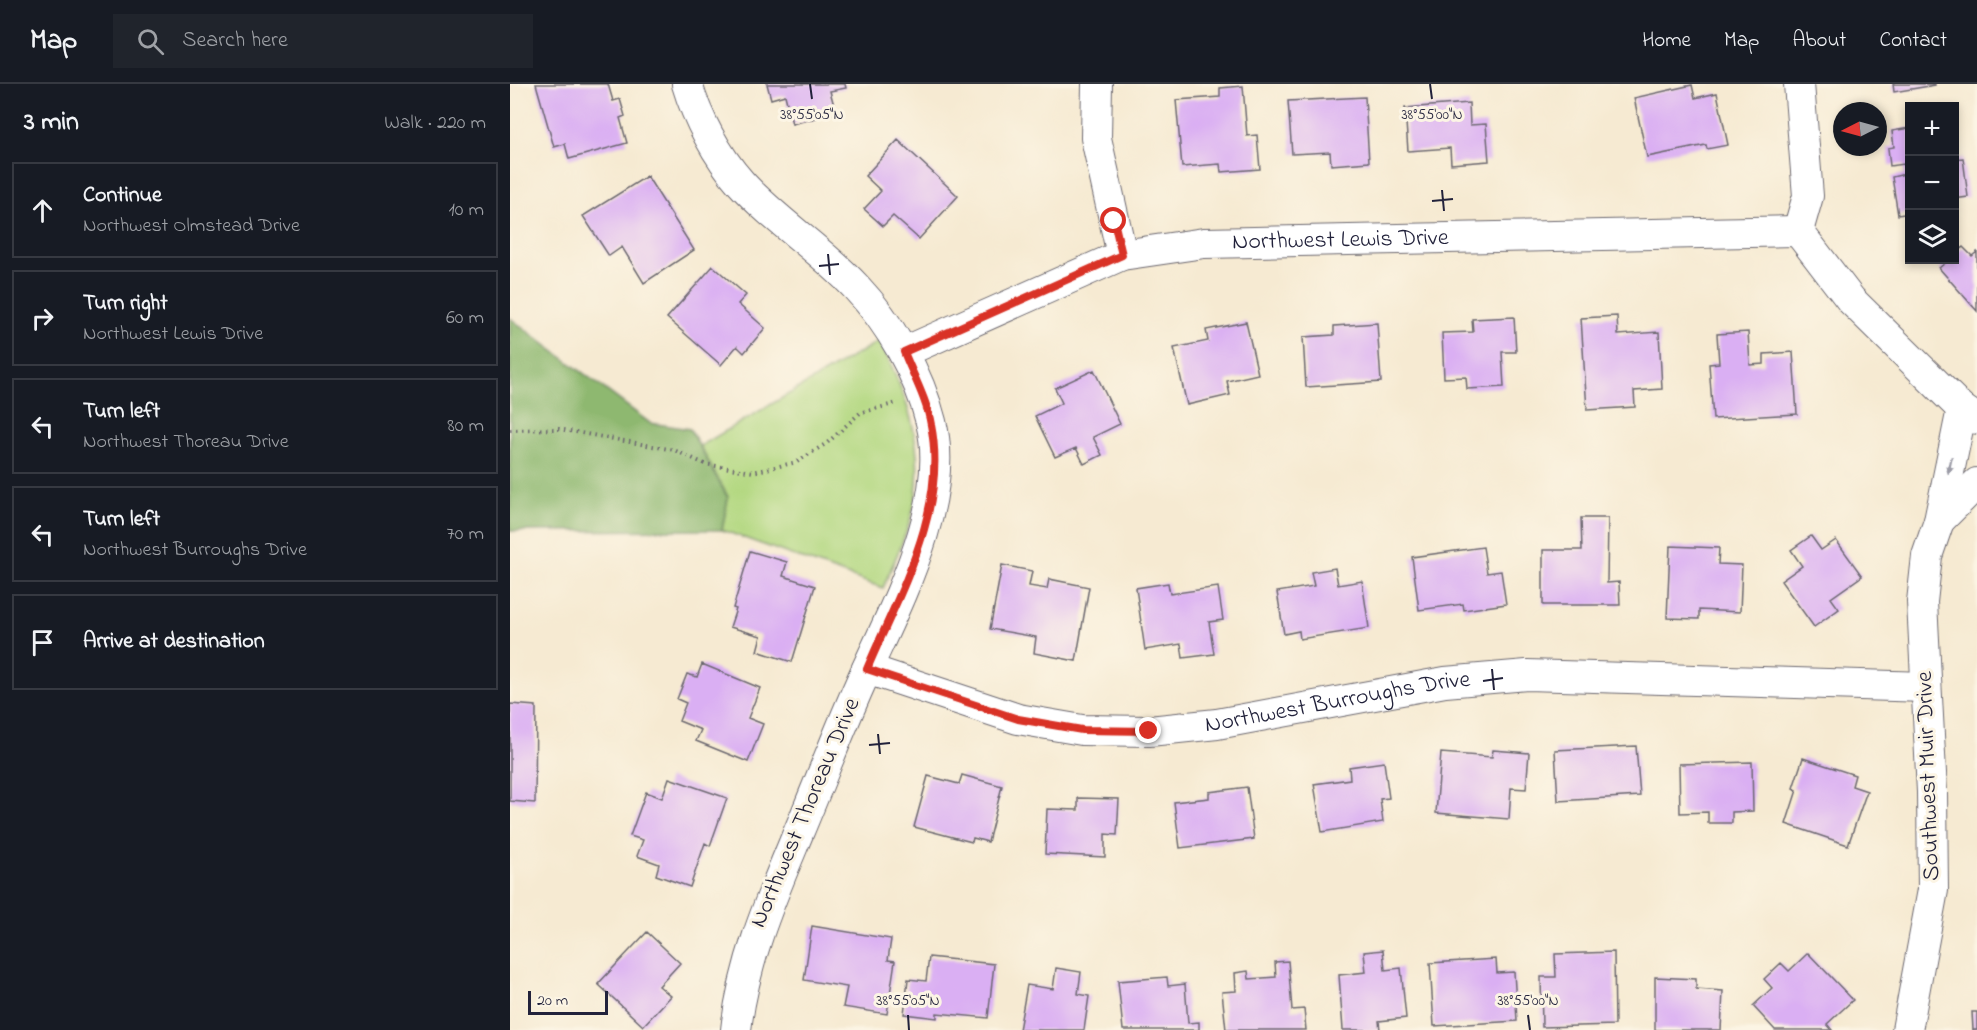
<!DOCTYPE html>
<html lang="en">
<head>
<meta charset="utf-8">
<style>
	:root { --surface:#171b24; --page:#20242c; --text:#f1f3f6; --muted:#9ea1a6; --line:#363941 }
	body { margin:0; font-family:"Indie Flower",sans-serif; background:var(--page); color:var(--text) }
	.controls { position:absolute; right:18px; top:18px; display:grid; overflow:hidden; border-radius:0px; box-shadow:0 3px 9px #0003 }
	.controls button { width:54px; height:54px; display:grid; place-items:center; padding:0; border:0; border-bottom:2px solid var(--line); background:var(--surface); color:var(--text); font:30px sans-serif }
	.compass { position:absolute; left:1323px; top:18px; width:54px; height:54px; border-radius:50%; background:var(--surface); box-shadow:0 3px 9px #0003; rotate:264deg }
	.scale { position:absolute; left:18px; bottom:15px; width:80px; box-sizing:border-box; padding-left:6px; border:3px solid #22223b; border-top:0; font-size:16px; line-height:21px; white-space:nowrap; color:#22223b; -webkit-text-stroke:4px #fcf5e5; paint-order:stroke }
	.stop { position:absolute; width:18px; height:18px; margin:-14px; border:4px solid #d93025; border-radius:50%; background:#fff }
	.stop.end { background:#d93025; border-color:#fff; box-shadow:0 2px 6px #0008 }
	.list { margin:0; padding:0; list-style:none }
	h2 { display:flex; justify-content:space-between; align-items:center; height:78px; margin:0; padding:0 24px; font-size:26px }
	h2 small { font-size:20px; font-weight:400; color:var(--muted) }
	.list li { display:grid; grid-template-columns:39px 1fr auto; gap:18px; align-items:center; box-sizing:border-box; height:96px; margin:0 12px 12px; padding:0 12px; border:2px solid var(--line); border-radius:0px }
	.list b { display:block; font-size:22px; white-space:nowrap }
	.list p { margin:0; font-size:20px; white-space:nowrap; color:var(--muted) }
	.list em { font-size:20px; font-style:normal; color:var(--muted) }
	.icon { flex:none; width:33px; height:33px; fill:none; stroke:currentColor; stroke-width:2; stroke-linecap:round; stroke-linejoin:round }
	.map { position:relative; flex:none; width:1467px; height:946px; overflow:hidden }
	header { display:flex; align-items:center; gap:36px; box-sizing:border-box; height:84px; padding:0 30px; background:var(--surface); border-bottom:2px solid var(--line) }
	header strong { font-size:28px }
	nav { display:flex; gap:33px; margin-inline-start:auto; font-size:21px }
	.search { width:420px; height:54px; background:var(--page); display:flex; align-items:center; gap:15px; box-sizing:border-box; padding:0 21px; border-radius:0px; color:var(--muted); font-size:22px }
	main { display:flex }
	aside { flex:1; background:var(--surface) }
	.map>svg:first-child { display:block }
	.green { fill:#b3d881; stroke:#6a7d5e; stroke-width:1.5 }
	.forest { fill:#8eb86f; stroke:#586d55; stroke-width:1.5 }
	.building { fill:#daaff3 }
	.lines { fill:none; stroke-linecap:round; stroke-linejoin:round }
	.minor-casing { stroke:#6c6870; stroke-width:32 }
	.path { stroke:#6c6870; stroke-width:4; stroke-dasharray:1.5 4.5; stroke-linecap:butt }
	.minor { stroke:#fff; stroke-width:30 }
	.oneway { fill:#9c9ca7 }
	.route { stroke:#d93025; stroke-width:8 }
	.ticks { fill:none; stroke:#22223b; stroke-width:2 }
	.labels { text-anchor:middle; dominant-baseline:central; stroke-width:6; stroke-linejoin:round; paint-order:stroke }
	.street-label { font-size:24px; fill:#22223b; stroke:#fcf5e5 }
	.ticks-label { font-size:15px; text-anchor:middle; fill:#22223b; stroke:#fcf5e5; stroke-width:6; stroke-linejoin:round; paint-order:stroke }
</style>
</head>
<body>
<header>
<strong>Map</strong>
<div class="search"><svg class="icon" aria-label="search" viewBox="0 0 24 24"><circle cx="10" cy="10" r="6"/><path d="M15 15l6 6"/></svg>Search here</div>
<nav><a>Home</a><a>Map</a><a>About</a><a>Contact</a></nav>
</header>
<main>
<aside>
<h2>3 min<small>Walk · 220 m</small></h2>
<ul class="list">
<li><svg class="icon" aria-label="ahead" viewBox="0 0 24 24"><path d="M12 20V5M6 11l6-6 6 6"/></svg><div><b>Continue</b><p>Northwest Olmstead Drive</p></div><em>10 m</em></li>
<li><svg class="icon" aria-label="right" viewBox="0 0 24 24"><path d="M7 20v-9h11M14 6l5 5-5 5"/></svg><div><b>Turn right</b><p>Northwest Lewis Drive</p></div><em>60 m</em></li>
<li><svg class="icon" aria-label="left" viewBox="0 0 24 24"><path d="M17 20v-9H6M10 6l-5 5 5 5"/></svg><div><b>Turn left</b><p>Northwest Thoreau Drive</p></div><em>80 m</em></li>
<li><svg class="icon" aria-label="left" viewBox="0 0 24 24"><path d="M17 20v-9H6M10 6l-5 5 5 5"/></svg><div><b>Turn left</b><p>Northwest Burroughs Drive</p></div><em>70 m</em></li>
<li><svg class="icon" aria-label="arrive" viewBox="0 0 24 24"><path d="M6 21V4h12l-3 4 3 4H6"/></svg><div><b>Arrive at destination</b></div></li>
</ul>
</aside>
<div class="map">
<svg width="1467" height="946" viewBox="0 0 1467 946">
	<rect width="100%" height="100%" fill="#fcf5e5"/>
	<filter id="ink" filterUnits="userSpaceOnUse"><feTurbulence type="fractalNoise" baseFrequency=".0167" numOctaves="2"/><feDisplacementMap in="SourceGraphic" scale="12" xChannelSelector="R" yChannelSelector="G"/><feConvolveMatrix kernelMatrix="1 2 1 2 8 2 1 2 1" color-interpolation-filters="sRGB"/></filter>
	<filter id="wash" filterUnits="userSpaceOnUse"><feTurbulence type="fractalNoise" baseFrequency=".008" numOctaves="4" result="noise"/><feDisplacementMap in="SourceGraphic" scale="24" xChannelSelector="R" yChannelSelector="G"/><feGaussianBlur stdDeviation="1.35" result="paint"/><feColorMatrix in="noise" values="0 0 0 0 0 0 0 0 0 0 0 0 0 0 0 0 0 1.4 0 .05"/><feComposite in="paint" operator="in"/></filter>
	<g filter="url(#wash)">
		<rect width="100%" height="100%" fill="#f6ead2"/>
		<!-- green -->
		<path class="green" d="M 369,257 C 397,310 417,365 403,426 C 397,452 383,479 373,504 L 212,446 L 218,413 L 190,362 Z"/>
		<!-- forest -->
		<path class="forest" d="M 0,234 L 140,339 L 180,345 L 218,414 L 212,446 L 0,447 Z"/>
		<g id="blocks">
			<!-- building -->
			<path class="building" d="M 26,0 L 98,0 L 103,17 L 110,15 L 115,32 L 110,34 L 117,59 L 59,75 L 55,60 L 44,63 Z
				M 257,0 L 335,0 L 336,4 L 320,7 L 326,29 L 282,40 L 275,11 L 261,15 Z
				M 1383,0 L 1425,0 L 1425,1 L 1384,8 Z
				M 1182,1 L 1185,14 L 1207,9 L 1218,61 L 1197,65 L 1196,61 L 1137,73 L 1124,14 Z
				M 733,2 L 737,52 L 747,51 L 750,85 L 711,88 L 710,80 L 672,83 L 666,16 L 710,13 L 710,4 Z
				M 855,13 L 859,78 L 821,81 L 820,68 L 782,70 L 778,17 Z
				M 959,19 L 960,41 L 976,40 L 979,77 L 941,80 L 940,64 L 898,67 L 895,24 Z
				M 1400,44 L 1400,129 L 1388,131 L 1382,93 L 1395,90 L 1394,80 L 1380,82 L 1378,64 L 1384,63 L 1382,47 Z
				M 388,56 L 448,112 L 409,155 L 383,132 L 373,142 L 354,125 L 371,107 L 355,92 Z
				M 1453,74 L 1458,113 L 1444,115 L 1444,75 Z
				M 137,92 L 184,166 L 134,199 L 112,163 L 99,172 L 73,132 Z
				M 1453,163 L 1462,172 L 1467,168 L 1467,227 L 1429,184 L 1439,176 L 1444,176 L 1444,171 Z
				M 203,182 L 236,211 L 228,220 L 255,244 L 234,269 L 227,262 L 211,281 L 157,234 Z
				M 1107,232 L 1108,251 L 1149,248 L 1152,305 L 1124,307 L 1125,323 L 1077,326 L 1071,234 Z
				M 1004,233 L 1006,268 L 992,268 L 994,303 L 957,305 L 956,293 L 934,294 L 932,249 L 963,248 L 962,235 Z
				M 736,238 L 748,290 L 717,297 L 720,311 L 677,321 L 664,264 L 698,257 L 696,246 Z
				M 867,239 L 871,298 L 796,303 L 793,253 L 824,251 L 824,242 Z
				M 1238,248 L 1240,281 L 1254,280 L 1254,270 L 1283,268 L 1287,330 L 1203,335 L 1199,280 L 1209,279 L 1207,250 Z
				M 584,286 L 610,340 L 583,353 L 592,371 L 574,380 L 566,364 L 545,373 L 525,332 L 552,319 L 545,304 Z
				M 1071,434 L 1098,434 L 1097,499 L 1109,498 L 1110,521 L 1033,521 L 1033,466 L 1072,466 Z
				M 1301,452 L 1311,466 L 1326,456 L 1352,492 L 1321,514 L 1329,525 L 1304,543 L 1271,497 L 1292,482 L 1281,466 Z
				M 1160,462 L 1209,464 L 1208,480 L 1232,481 L 1230,528 L 1189,526 L 1189,535 L 1157,534 Z
				M 973,463 L 977,489 L 991,487 L 996,520 L 954,526 L 953,520 L 909,526 L 902,473 Z
				M 240,467 L 277,478 L 273,492 L 305,502 L 282,578 L 247,567 L 251,552 L 220,543 L 226,525 L 223,524 Z
				M 492,481 L 522,487 L 519,502 L 537,505 L 539,495 L 579,503 L 566,577 L 524,569 L 526,553 L 480,545 Z
				M 825,484 L 828,501 L 852,497 L 859,544 L 790,555 L 789,547 L 774,550 L 767,508 L 804,502 L 801,488 Z
				M 658,499 L 660,510 L 708,503 L 713,536 L 699,538 L 704,570 L 673,574 L 671,560 L 635,566 L 626,504 Z
				M 192,580 L 250,604 L 238,634 L 253,640 L 238,678 L 186,657 L 191,646 L 169,637 L 176,619 L 167,615 L 177,590 L 187,593 Z
				M 0,620 L 26,622 L 25,719 L 0,717 Z
				M 1126,662 L 1130,712 L 1048,717 L 1045,666 Z
				M 983,666 L 1019,669 L 1016,705 L 1001,704 L 999,735 L 926,729 L 931,669 L 982,673 Z
				M 1293,674 L 1345,691 L 1342,702 L 1357,707 L 1338,761 L 1276,740 L 1287,706 L 1283,704 Z
				M 874,678 L 879,714 L 870,715 L 873,738 L 812,748 L 804,700 L 840,695 L 839,683 Z
				M 1242,678 L 1243,727 L 1222,728 L 1222,739 L 1198,739 L 1198,728 L 1170,729 L 1169,680 Z
				M 452,691 L 492,702 L 478,758 L 463,754 L 462,758 L 404,743 L 418,692 L 449,700 Z
				M 159,694 L 217,714 L 200,762 L 195,759 L 180,803 L 146,791 L 149,780 L 127,772 L 133,756 L 120,752 L 136,708 L 152,714 Z
				M 737,703 L 744,755 L 670,764 L 664,718 L 699,714 L 699,708 Z
				M 568,714 L 609,715 L 607,751 L 595,750 L 595,773 L 535,770 L 537,725 L 568,726 Z
				M 302,842 L 381,855 L 378,876 L 385,877 L 377,930 L 333,923 L 337,903 L 294,896 Z
				M 137,848 L 170,879 L 149,902 L 161,912 L 133,942 L 88,900 Z
				M 873,866 L 875,886 L 891,884 L 896,934 L 869,937 L 870,946 L 833,946 L 829,891 L 856,888 L 854,868 Z
				M 1104,868 L 1105,941 L 1032,943 L 1031,893 L 1046,893 L 1045,870 Z
				M 1298,869 L 1343,916 L 1317,940 L 1322,946 L 1265,946 L 1243,922 L 1262,904 L 1254,895 L 1271,879 L 1279,887 Z
				M 419,873 L 484,880 L 478,934 L 427,929 L 427,934 L 394,930 L 398,895 L 416,897 Z
				M 986,875 L 987,889 L 1004,888 L 1007,937 L 924,942 L 920,879 Z
				M 778,877 L 782,926 L 794,925 L 796,946 L 716,946 L 712,908 L 726,907 L 725,889 L 738,887 L 739,895 L 766,893 L 765,878 Z
				M 546,884 L 571,888 L 568,910 L 579,912 L 574,946 L 509,946 L 517,901 L 543,905 Z
				M 657,893 L 658,902 L 675,900 L 678,939 L 689,938 L 689,946 L 613,946 L 608,897 Z
				M 1145,893 L 1186,895 L 1186,905 L 1213,907 L 1211,946 L 1145,946 Z
				M 1462,928 L 1467,928 L 1467,946 L 1463,946 Z"/>
		</g>
	</g>
	<g filter="url(#ink)">
		<use href="#blocks" fill-opacity="0" stroke="#6c6870" stroke-width="1.5"/>
		<g class="lines">
			<!-- minor casing -->
			<g class="minor-casing">
				<g id="minor">
					<path d="M 177,0 C 187,34 207,72 231,99 C 265,137 311,165 346,203 C 380,239 409,290 421,338 C 442,420 383,525 351,598 C 329,647 310,697 289,747 C 262,812 234,875 226,946"/>
					<path d="M 587,0 L 586,54 L 612,171"/>
					<path d="M 1288,147 L 1341,216 L 1452,325 L 1467,335"/>
					<path d="M 1288,147 L 1298,112 L 1289,0"/>
					<path id="s1" d="M 394,268 L 612,171 L 694,159 L 1288,147"/>
					<path d="M 1429,437 L 1467,399"/>
					<path id="s2" d="M 357,585 L 508,635 L 572,646 L 639,647 L 707,640 L 935,598 L 1017,591 L 1416,603"/>
					<path d="M 1397,946 L 1423,806 L 1422,708 L 1412,518 L 1417,472 L 1429,437 L 1452,325"/>
				</g>
			</g>
			<!-- path -->
			<path class="path" d="M 0,346 L 49,345 L 164,366 L 195,380 L 243,388 L 287,378 L 317,359 L 350,329 L 387,319"/>
			<!-- minor -->
			<use href="#minor" class="minor"/>
		</g>
		<!-- one-way arrows -->
		<defs><path id="oneway-solid" d="M-6-.8H1V-3.2L6.5 0L1 3.2V.8H-6Z" transform="scale(1.5)"/></defs>
		<use class="oneway" href="#oneway-solid" transform="translate(1440 381) rotate(102)"/>
	</g>
	<g class="lines" filter="url(#ink)">
		<!-- route -->
		<path class="route" d="M 604,137 L 612,171 L 394,268 C 403,291 417,316 421,341 C 438,426 389,509 357,585 L 508,635 L 572,646 L 639,647"/>
	</g>
	<!-- ticks -->
	<path class="ticks" d="M 300,0 L 302,15M 920,0 L 922,15M 932,106 L 934,127M 922,117 L 943,115M 318,170 L 320,191M 309,182 L 329,180M 982,585 L 984,606M 973,597 L 993,594M 368,650 L 370,670M 359,661 L 380,659M 398,931 L 399,946M 1018,931 L 1020,946"/>
	<g class="labels">
		<!-- street labels -->
		<g class="street-label">
			<text stroke="none"><textPath href="#s1" startOffset="458">Northwest Lewis Drive</textPath></text>
			<text stroke="none"><textPath href="#s2" startOffset="482">Northwest Burroughs Drive</textPath></text>
			<text transform="translate(1419 692) rotate(-92)">Southwest Muir Drive</text>
			<text transform="translate(296 729) rotate(-67)">Northwest Thoreau Drive</text>
		</g>
	</g>
	<g class="ticks-label">
		<text x="302" y="35">38°55'05"N</text>
		<text x="922" y="35">38°55'00"N</text>
		<text x="398" y="921">38°55'05"N</text>
		<text x="1018" y="921">38°55'00"N</text>
	</g>
</svg>
<div class="controls">
<button>+</button>
<button>−</button>
<button><svg class="icon" aria-label="layers" viewBox="0 0 24 24"><path d="M12 4l9 5-9 5-9-5zM3 14l9 5 9-5"/></svg></button>
</div>
<svg class="compass" viewBox="-18 -18 36 36"><path d="M0-13l5 13h-10z" fill="#e53935"/><path d="M0 13l5-13h-10z" fill="#9ea1a6"/></svg>
<div class="scale">20 m</div>
<div class="stop" style="left:604px;top:137px"></div>
<div class="stop end" style="left:639px;top:647px"></div>
</div>
</main>
</body>
</html>
